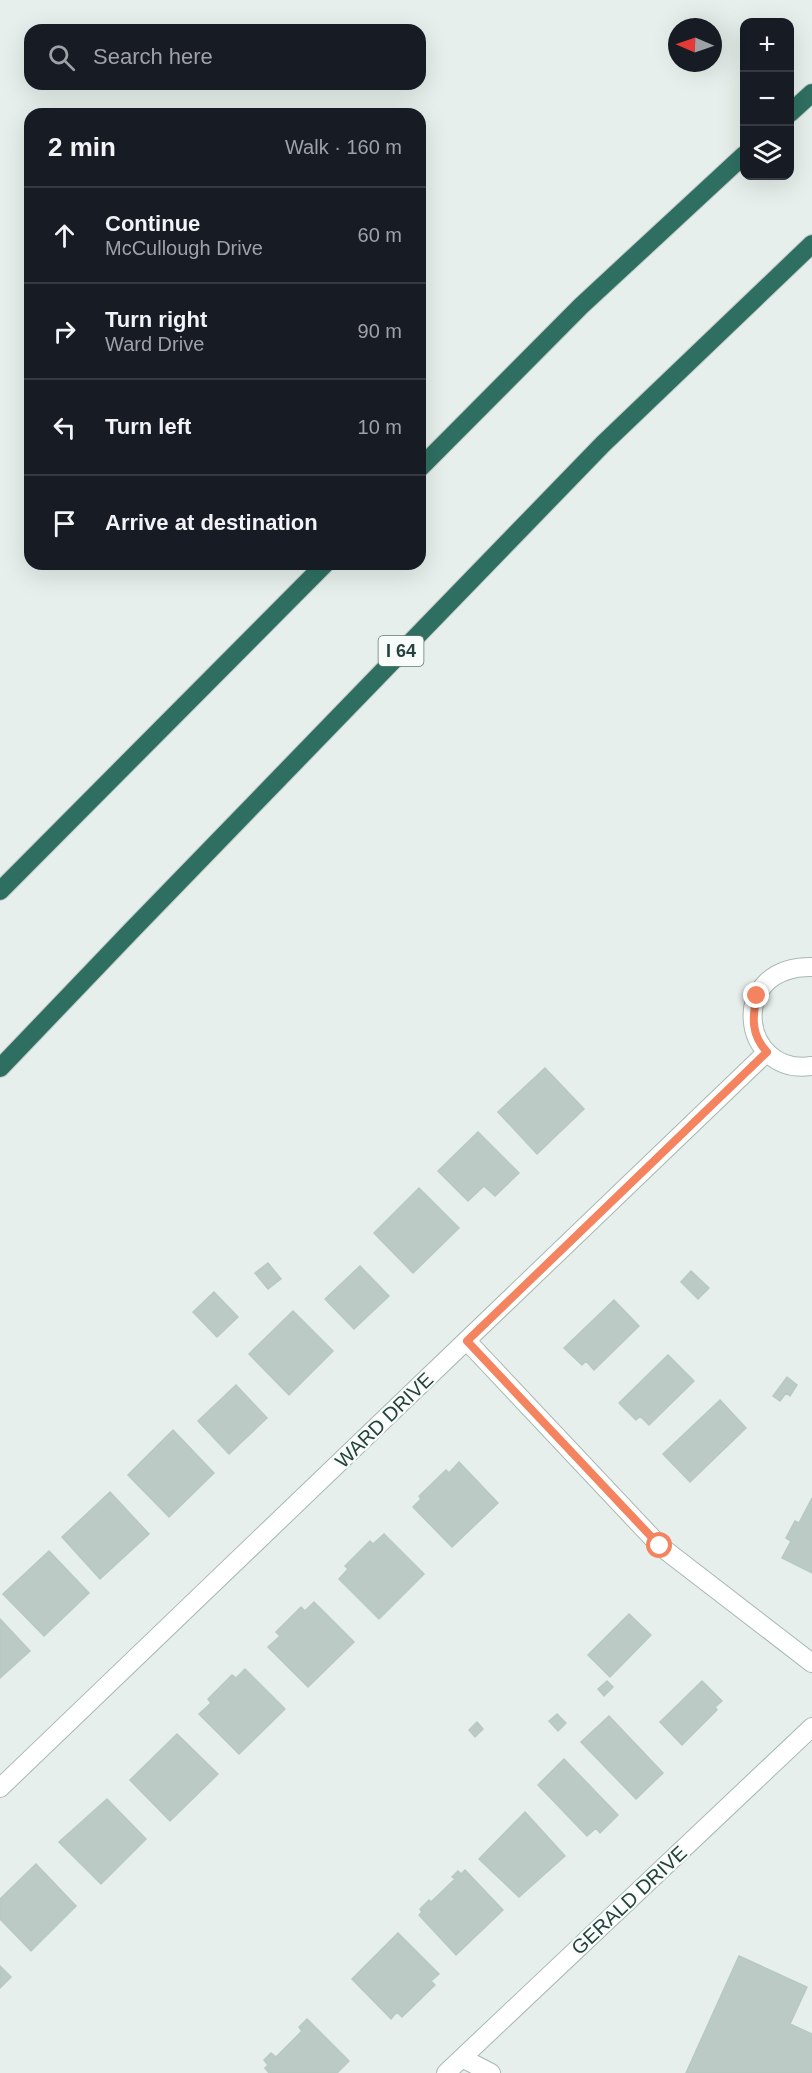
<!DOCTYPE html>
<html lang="en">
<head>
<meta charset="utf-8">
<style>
	:root { --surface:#171b24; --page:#20242c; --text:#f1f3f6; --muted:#9ea1a6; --line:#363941 }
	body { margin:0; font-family:Helvetica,sans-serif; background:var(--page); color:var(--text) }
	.controls { position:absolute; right:18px; top:18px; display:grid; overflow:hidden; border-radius:12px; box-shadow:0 6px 24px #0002 }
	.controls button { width:54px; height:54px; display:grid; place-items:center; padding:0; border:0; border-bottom:2px solid var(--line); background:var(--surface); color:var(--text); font:30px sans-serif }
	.compass { position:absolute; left:668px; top:18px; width:54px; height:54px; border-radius:50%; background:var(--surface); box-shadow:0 6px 24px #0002; rotate:272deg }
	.stop { position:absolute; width:18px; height:18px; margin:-14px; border:4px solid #f4845f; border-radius:50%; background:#fff }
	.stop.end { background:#f4845f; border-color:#fff; box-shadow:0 2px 6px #0008 }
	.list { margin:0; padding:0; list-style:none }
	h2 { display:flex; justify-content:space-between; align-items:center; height:78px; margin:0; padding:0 24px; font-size:26px }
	h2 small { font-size:20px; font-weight:400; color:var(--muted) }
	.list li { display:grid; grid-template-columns:39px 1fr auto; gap:18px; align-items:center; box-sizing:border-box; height:96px; padding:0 24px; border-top:2px solid var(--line) }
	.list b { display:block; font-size:22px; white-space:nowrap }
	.list p { margin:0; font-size:20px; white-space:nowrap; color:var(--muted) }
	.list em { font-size:20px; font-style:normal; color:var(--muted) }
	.icon { flex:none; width:33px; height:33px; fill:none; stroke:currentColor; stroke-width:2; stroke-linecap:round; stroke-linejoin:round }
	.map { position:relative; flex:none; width:812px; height:2073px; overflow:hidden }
	.search { position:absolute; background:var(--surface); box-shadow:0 6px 24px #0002; left:24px; top:24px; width:402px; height:66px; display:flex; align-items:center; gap:15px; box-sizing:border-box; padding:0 21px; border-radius:18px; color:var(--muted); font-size:22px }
	.panel { position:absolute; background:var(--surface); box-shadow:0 6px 24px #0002; left:24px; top:108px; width:402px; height:462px; border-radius:18px }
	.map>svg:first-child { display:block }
	.building { fill:#bbcac4; stroke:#b8c9c2; stroke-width:1.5 }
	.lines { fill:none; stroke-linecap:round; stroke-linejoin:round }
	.minor-casing { stroke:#a8b8b2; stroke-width:20 }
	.highway-casing { stroke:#c2cac8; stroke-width:20 }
	.minor { stroke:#fff; stroke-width:18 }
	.highway { stroke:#2f6f62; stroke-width:18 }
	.route { stroke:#f4845f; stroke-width:8 }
	.labels { text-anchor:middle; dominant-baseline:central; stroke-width:4.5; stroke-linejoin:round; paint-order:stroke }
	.shield { fill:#f7fbf9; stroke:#637a73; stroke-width:1.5 }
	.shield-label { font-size:18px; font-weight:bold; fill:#24423a }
	.street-label { font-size:20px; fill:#24423a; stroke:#f7fbf9 }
</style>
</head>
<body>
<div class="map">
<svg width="812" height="2073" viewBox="0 0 812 2073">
	<rect width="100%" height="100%" fill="#e6efeb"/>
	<!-- building -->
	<path class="building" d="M 545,1068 L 584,1109 L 537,1154 L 498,1112 Z
		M 478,1132 L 519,1173 L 495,1196 L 484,1186 L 468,1201 L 438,1171 Z
		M 419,1188 L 459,1228 L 413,1273 L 374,1233 Z
		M 268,1263 L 281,1279 L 268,1289 L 255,1273 Z
		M 360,1266 L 389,1296 L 354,1329 L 325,1299 Z
		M 691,1271 L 709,1288 L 698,1299 L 681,1282 Z
		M 214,1292 L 238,1317 L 217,1337 L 193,1312 Z
		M 614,1300 L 639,1326 L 594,1370 L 586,1361 L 582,1365 L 564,1348 Z
		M 293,1311 L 333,1351 L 289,1395 L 249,1354 Z
		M 668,1355 L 694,1381 L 649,1425 L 640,1416 L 636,1420 L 619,1403 Z
		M 787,1377 L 797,1385 L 790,1396 L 786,1393 L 780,1401 L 773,1396 Z
		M 236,1385 L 267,1418 L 229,1454 L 198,1421 Z
		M 720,1400 L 746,1428 L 690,1482 L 663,1454 Z
		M 173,1430 L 214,1473 L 169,1517 L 128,1475 Z
		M 459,1462 L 498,1503 L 452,1547 L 413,1507 L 421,1499 L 419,1496 L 446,1470 L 449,1473 Z
		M 110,1492 L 149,1534 L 100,1579 L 62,1537 Z
		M 812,1498 L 812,1573 L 782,1558 L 791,1541 L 786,1538 L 795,1521 L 799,1523 Z
		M 384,1534 L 424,1574 L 379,1619 L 339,1579 L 348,1569 L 345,1566 L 370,1541 L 373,1544 Z
		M 49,1551 L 89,1593 L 44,1636 L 3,1594 Z
		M 314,1602 L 354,1642 L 308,1687 L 268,1647 L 280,1636 L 276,1632 L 301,1607 L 305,1611 Z
		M 629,1614 L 651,1635 L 610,1677 L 588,1655 Z
		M 0,1619 L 30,1651 L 0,1678 Z
		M 245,1669 L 285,1709 L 239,1754 L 199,1714 L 211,1703 L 208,1699 L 232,1675 L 236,1678 Z
		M 607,1681 L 613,1687 L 604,1696 L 598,1689 Z
		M 702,1681 L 722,1701 L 715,1707 L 717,1710 L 682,1745 L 660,1722 Z
		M 557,1714 L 566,1723 L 558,1731 L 549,1721 Z
		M 609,1716 L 663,1773 L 636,1799 L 581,1742 Z
		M 477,1722 L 483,1729 L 475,1737 L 469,1730 Z
		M 177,1734 L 218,1774 L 170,1821 L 130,1780 Z
		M 564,1759 L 618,1815 L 600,1833 L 596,1828 L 587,1836 L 538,1785 Z
		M 107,1799 L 146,1839 L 101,1884 L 59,1842 Z
		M 525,1812 L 565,1856 L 519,1897 L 479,1859 Z
		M 36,1864 L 76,1906 L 31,1951 L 0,1919 L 0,1899 Z
		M 465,1870 L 503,1910 L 456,1955 L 419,1915 L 422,1912 L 420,1909 L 429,1900 L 431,1902 L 455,1879 L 452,1877 L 458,1871 L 461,1874 Z
		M 398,1933 L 439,1974 L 431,1981 L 435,1985 L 402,2017 L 397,2012 L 391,2019 L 352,1979 Z
		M 739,1956 L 807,1987 L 790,2024 L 812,2034 L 812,2073 L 686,2073 Z
		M 0,1966 L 11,1977 L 0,1988 Z
		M 307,2019 L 349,2061 L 337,2073 L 269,2073 L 265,2068 L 268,2065 L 264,2060 L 271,2053 L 276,2057 L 302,2031 L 299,2027 Z"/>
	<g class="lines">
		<!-- minor casing -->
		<g class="minor-casing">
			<path id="minor" d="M 812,967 C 725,966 741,1077 812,1066
				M 467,1341 L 660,1546 L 812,1663
				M 0,1788 L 767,1052
				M 462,2058 L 491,2073
				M 446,2073 L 812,1727"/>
		</g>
		<!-- highway casing -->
		<g class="highway-casing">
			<path id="highway" d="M 790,113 L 812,93
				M 420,468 L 581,306 L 744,155
				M 0,891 L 325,564
				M 0,1068 L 133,929 L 603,444 L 812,244"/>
		</g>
		<!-- minor -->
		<use href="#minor" class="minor"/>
		<!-- highway -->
		<use href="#highway" class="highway"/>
	</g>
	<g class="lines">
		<!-- route -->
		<path class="route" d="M 660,1546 L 467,1341 L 767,1052 C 751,1035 752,1017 757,996"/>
	</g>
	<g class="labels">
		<!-- shield labels -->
		<rect class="shield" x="378.5" y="636" width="45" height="30" rx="4.5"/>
		<g class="shield-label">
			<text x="401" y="651">I 64</text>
		</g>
		<!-- street labels -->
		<g class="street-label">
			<text transform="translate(384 1420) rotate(-44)">WARD DRIVE</text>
			<text transform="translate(629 1900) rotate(-43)">GERALD DRIVE</text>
		</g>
	</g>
</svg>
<div class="controls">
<button>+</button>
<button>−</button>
<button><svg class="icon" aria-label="layers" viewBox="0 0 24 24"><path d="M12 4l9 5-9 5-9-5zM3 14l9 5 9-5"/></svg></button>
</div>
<svg class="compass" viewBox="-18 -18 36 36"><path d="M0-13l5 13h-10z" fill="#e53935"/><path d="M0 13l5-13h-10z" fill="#9ea1a6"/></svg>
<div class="stop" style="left:660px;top:1546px"></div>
<div class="stop end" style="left:757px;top:996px"></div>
<div class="search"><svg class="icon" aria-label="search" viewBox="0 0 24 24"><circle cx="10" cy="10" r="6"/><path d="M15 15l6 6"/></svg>Search here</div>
<section class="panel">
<h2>2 min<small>Walk · 160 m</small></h2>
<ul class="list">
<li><svg class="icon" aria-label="ahead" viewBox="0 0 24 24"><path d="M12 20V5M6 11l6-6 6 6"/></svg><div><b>Continue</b><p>McCullough Drive</p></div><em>60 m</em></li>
<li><svg class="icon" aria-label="right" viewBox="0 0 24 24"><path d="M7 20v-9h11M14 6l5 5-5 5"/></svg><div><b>Turn right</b><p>Ward Drive</p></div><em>90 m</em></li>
<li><svg class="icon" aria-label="left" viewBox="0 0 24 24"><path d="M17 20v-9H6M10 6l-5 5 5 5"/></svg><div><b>Turn left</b></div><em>10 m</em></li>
<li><svg class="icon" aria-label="arrive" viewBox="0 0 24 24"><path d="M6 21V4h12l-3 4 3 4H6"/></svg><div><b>Arrive at destination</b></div></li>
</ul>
</section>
</div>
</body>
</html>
